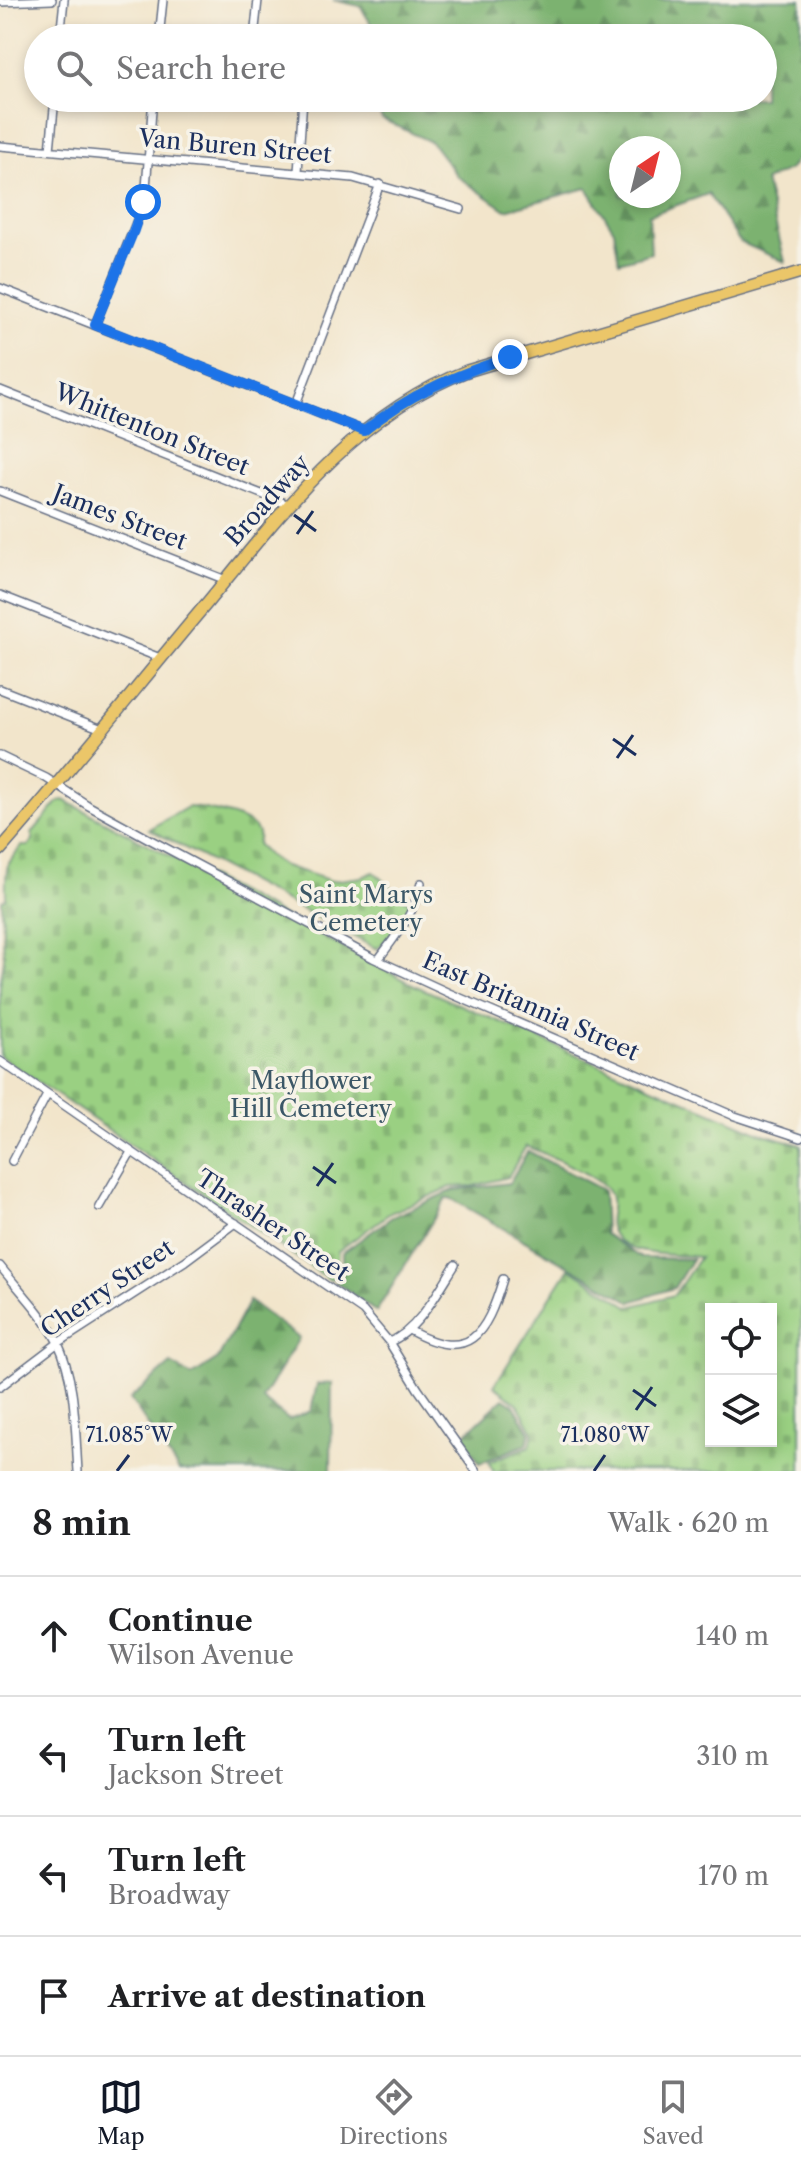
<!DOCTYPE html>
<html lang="en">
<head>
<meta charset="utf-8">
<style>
	:root { --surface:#fff; --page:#f6f6f6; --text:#202124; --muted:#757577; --line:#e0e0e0; --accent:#111827 }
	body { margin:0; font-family:"Libre Caslon Text",serif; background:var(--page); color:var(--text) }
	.controls { position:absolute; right:24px; bottom:24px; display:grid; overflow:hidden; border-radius:0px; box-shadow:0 4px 12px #0003 }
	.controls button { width:72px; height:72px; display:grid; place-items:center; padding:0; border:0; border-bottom:2px solid var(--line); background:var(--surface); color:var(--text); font:40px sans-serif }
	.compass { position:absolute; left:609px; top:136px; width:72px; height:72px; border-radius:50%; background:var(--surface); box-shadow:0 4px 12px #0003; rotate:35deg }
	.stop { position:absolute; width:24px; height:24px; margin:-18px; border:6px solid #1a73e8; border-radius:50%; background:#fff }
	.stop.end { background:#1a73e8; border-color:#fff; box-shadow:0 2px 8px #0008 }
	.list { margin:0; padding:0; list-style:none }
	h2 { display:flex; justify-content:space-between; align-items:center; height:104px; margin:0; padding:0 32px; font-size:34px }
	h2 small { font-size:26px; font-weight:400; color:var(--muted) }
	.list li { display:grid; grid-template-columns:52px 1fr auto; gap:24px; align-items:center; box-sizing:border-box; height:120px; padding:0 32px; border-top:2px solid var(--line) }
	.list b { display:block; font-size:30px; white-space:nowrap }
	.list p { margin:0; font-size:26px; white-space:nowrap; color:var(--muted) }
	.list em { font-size:26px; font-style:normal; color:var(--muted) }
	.icon { flex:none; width:44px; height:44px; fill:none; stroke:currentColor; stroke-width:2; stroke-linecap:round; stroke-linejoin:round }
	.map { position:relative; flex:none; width:801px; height:1471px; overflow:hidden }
	.search { position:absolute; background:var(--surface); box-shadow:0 4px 12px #0003; left:24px; right:24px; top:24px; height:88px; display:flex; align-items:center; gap:20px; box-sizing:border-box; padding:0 28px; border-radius:44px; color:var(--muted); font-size:30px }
	.sheet { height:584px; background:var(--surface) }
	nav { display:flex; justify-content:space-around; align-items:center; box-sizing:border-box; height:112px; border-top:2px solid var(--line); background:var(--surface); font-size:22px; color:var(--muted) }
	nav a { display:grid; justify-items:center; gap:4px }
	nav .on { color:var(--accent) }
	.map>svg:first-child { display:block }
	.forest { fill:url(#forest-firs); stroke:#4b7067; stroke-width:2; fill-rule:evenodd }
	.cemetery { fill:url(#cemetery-stones); stroke:#5a8070; stroke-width:2; fill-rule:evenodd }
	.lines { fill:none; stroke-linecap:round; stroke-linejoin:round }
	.street-casing { stroke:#666f84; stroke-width:10 }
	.primary-casing { stroke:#666f84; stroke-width:14 }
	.street { stroke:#fff; stroke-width:7 }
	.primary { stroke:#ebc669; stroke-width:11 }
	.route { stroke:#1a73e8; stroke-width:10 }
	.ticks { fill:none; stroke:#1b2f5e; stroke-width:3 }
	.labels { text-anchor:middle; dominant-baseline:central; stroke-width:7; stroke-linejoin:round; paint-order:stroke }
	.street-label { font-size:24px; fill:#1b2f5e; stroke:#f7f3e8 }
	.park-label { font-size:24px; fill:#3b5767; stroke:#f7f3e8 }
	.ticks-label { font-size:20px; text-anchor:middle; fill:#1b2f5e; stroke:#f7f3e8; stroke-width:7; stroke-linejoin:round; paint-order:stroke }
</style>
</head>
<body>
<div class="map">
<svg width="801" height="1471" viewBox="0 0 801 1471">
	<defs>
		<pattern id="forest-firs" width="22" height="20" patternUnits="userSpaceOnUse" patternTransform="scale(2)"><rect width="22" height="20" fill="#7bb270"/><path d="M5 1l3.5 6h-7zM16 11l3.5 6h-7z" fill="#64915f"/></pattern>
		<pattern id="cemetery-stones" width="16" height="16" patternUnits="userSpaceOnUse" patternTransform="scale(2)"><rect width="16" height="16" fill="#9ad082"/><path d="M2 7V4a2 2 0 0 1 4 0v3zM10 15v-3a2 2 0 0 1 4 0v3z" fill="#84b373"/></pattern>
	</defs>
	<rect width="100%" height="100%" fill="#f7f3e8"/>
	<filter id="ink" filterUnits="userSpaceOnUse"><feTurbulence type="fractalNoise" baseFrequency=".0125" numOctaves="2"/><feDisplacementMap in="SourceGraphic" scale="16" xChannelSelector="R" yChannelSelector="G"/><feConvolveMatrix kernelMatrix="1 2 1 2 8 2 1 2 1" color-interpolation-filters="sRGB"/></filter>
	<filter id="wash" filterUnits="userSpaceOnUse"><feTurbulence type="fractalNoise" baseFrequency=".006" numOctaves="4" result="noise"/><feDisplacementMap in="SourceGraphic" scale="32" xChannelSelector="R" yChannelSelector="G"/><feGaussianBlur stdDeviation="1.8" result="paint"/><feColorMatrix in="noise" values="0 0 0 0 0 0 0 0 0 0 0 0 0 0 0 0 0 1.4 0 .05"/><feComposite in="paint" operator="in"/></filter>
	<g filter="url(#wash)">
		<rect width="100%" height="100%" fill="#f2e5cb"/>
		<!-- forest -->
		<path class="forest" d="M 333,0 L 801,0 L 801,153 L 790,169 L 765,181 L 785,262 L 740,242 L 708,194 L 649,215 L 651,253 L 619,262 L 614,230 L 587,188 L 506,210 L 457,176 L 431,142 L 382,119 L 371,98 L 763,98 L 763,38 L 380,38 L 360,6 ZM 669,148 L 669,196 L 621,196 L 621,148 Z
			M 528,1151 L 603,1190 L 605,1234 L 641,1258 L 692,1259 L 674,1288 L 631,1302 L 450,1198 L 446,1199 L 376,1312 L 335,1281 L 342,1277 L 342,1253 L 392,1217 L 454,1190 L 509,1183 Z
			M 249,1301 L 299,1338 L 262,1399 L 289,1420 L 311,1411 L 317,1384 L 332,1383 L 331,1471 L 179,1471 L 130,1399 L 171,1364 L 192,1376 L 218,1359 Z
			M 504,1398 L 513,1404 L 530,1432 L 527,1444 L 480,1463 L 462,1437 Z"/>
		<!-- cemetery -->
		<path class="cemetery" d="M 64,800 L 416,986 L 760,1133 L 801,1145 L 801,1471 L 493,1471 L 489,1462 L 530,1446 L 533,1432 L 517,1403 L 494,1386 L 569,1268 L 630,1307 L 674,1295 L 700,1257 C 675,1253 619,1260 610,1227 C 607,1215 616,1203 608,1191 C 600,1177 543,1153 526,1146 L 508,1177 L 473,1186 L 451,1187 L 390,1213 L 338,1251 L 336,1274 L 330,1280 L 0,1056 L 0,986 L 4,960 L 2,901 L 6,898 C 6,870 3,867 22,846 L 28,846 L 33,840 L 32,833 L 59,801 ZM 771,1309 L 771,1441 L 711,1441 L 711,1309 Z
			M 188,807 C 203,808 250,816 257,831 C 260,835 258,839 257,844 L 266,854 L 284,866 L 332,881 L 362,877 L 374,872 L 413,906 L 404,922 L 377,949 L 149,829 Z"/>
	</g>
	<g filter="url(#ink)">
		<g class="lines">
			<!-- street casing -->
			<g class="street-casing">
				<path id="street" d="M 0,2 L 52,0
					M 60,38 L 64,0
					M 159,38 L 163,0
					M 254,38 L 258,0
					M 0,146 L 353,178 L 461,209
					M 50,150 L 55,98
					M 298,172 L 303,98
					M 0,288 L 364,431
					M 95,325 L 142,208 L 146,188 L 153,98
					M 0,390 L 289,505
					M 296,404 L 380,184
					M 0,491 L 226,580
					M 0,595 L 160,658
					M 0,689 L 102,729
					M 0,756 L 46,778 L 89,806 L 149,839 L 373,958 L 449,993 L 732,1115 L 801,1138
					M 378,960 C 397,934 414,915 421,883
					M 0,1061 L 363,1311 L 389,1342 L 418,1389 L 476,1471
					M 12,1161 L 47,1095
					M 99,1207 L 131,1152
					M 0,1266 C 18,1289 44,1315 57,1341 C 76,1380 75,1428 78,1471
					M 409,1330 C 469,1364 486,1335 503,1279
					M 389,1342 C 417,1332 439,1290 455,1265
					M 0,1387 L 58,1343 L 185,1261 L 236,1223"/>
			</g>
			<!-- primary casing -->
			<g class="primary-casing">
				<path id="primary" d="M 0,850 C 71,770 138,685 207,603 C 281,513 354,414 467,371 L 801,272"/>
			</g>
			<!-- street -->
			<use href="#street" class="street"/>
			<!-- primary -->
			<use href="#primary" class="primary"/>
		</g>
	</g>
	<g class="lines" filter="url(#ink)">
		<!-- route -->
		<path class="route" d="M 143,202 L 134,230 L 95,325 L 364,431 C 409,394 455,375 510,357"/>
	</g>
	<!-- ticks -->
	<path class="ticks" d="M 294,515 L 316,531M 297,534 L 313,511M 613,739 L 636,755M 617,758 L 633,735M 313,1167 L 336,1183M 317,1186 L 333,1163M 633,1390 L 656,1406M 636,1410 L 652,1387M 117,1471 L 129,1455M 594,1471 L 605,1455"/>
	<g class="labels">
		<!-- street labels -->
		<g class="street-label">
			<text transform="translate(235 146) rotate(5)">Van Buren Street</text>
			<text transform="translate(152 429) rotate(22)">Whittenton Street</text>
			<text transform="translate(267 500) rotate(-48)">Broadway</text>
			<text transform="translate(120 517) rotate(21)">James Street</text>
			<text transform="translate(531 1006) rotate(24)">East Britannia Street</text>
			<text transform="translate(273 1225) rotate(34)">Thrasher Street</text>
			<text transform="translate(107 1288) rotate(-34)">Cherry Street</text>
		</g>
		<!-- park labels -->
		<g class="park-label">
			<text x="366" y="894">Saint Marys<tspan x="366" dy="28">Cemetery</tspan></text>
			<text x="311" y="1080">Mayflower<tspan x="311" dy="28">Hill Cemetery</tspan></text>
		</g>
	</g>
	<g class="ticks-label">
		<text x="129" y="1442">71.085°W</text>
		<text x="605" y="1442">71.080°W</text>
	</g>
</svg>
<div class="controls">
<button><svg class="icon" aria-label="locate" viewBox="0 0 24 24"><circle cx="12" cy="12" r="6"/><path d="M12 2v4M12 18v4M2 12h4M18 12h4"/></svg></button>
<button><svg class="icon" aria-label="layers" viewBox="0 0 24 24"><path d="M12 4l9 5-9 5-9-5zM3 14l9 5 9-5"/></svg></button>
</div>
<svg class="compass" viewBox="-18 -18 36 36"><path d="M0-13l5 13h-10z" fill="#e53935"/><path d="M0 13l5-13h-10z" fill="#757577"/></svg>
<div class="stop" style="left:143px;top:202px"></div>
<div class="stop end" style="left:510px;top:357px"></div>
<div class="search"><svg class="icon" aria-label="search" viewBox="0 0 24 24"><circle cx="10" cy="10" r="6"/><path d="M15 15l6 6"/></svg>Search here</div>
</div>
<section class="sheet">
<h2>8 min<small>Walk · 620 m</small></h2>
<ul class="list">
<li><svg class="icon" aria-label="ahead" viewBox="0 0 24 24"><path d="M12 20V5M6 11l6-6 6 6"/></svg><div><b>Continue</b><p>Wilson Avenue</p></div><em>140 m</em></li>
<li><svg class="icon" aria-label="left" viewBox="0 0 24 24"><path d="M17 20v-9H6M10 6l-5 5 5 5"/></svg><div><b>Turn left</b><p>Jackson Street</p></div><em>310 m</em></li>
<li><svg class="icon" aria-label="left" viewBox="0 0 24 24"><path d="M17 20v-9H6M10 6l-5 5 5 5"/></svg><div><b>Turn left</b><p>Broadway</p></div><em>170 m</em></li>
<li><svg class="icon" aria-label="arrive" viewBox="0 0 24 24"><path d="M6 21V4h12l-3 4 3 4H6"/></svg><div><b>Arrive at destination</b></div></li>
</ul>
</section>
<nav>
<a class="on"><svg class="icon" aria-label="map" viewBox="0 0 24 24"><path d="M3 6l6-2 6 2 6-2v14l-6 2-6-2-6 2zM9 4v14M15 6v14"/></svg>Map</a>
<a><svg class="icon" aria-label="directions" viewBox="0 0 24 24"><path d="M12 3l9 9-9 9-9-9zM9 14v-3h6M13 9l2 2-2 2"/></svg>Directions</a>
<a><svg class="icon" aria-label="saved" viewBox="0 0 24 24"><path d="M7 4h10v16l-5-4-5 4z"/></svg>Saved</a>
</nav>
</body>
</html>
